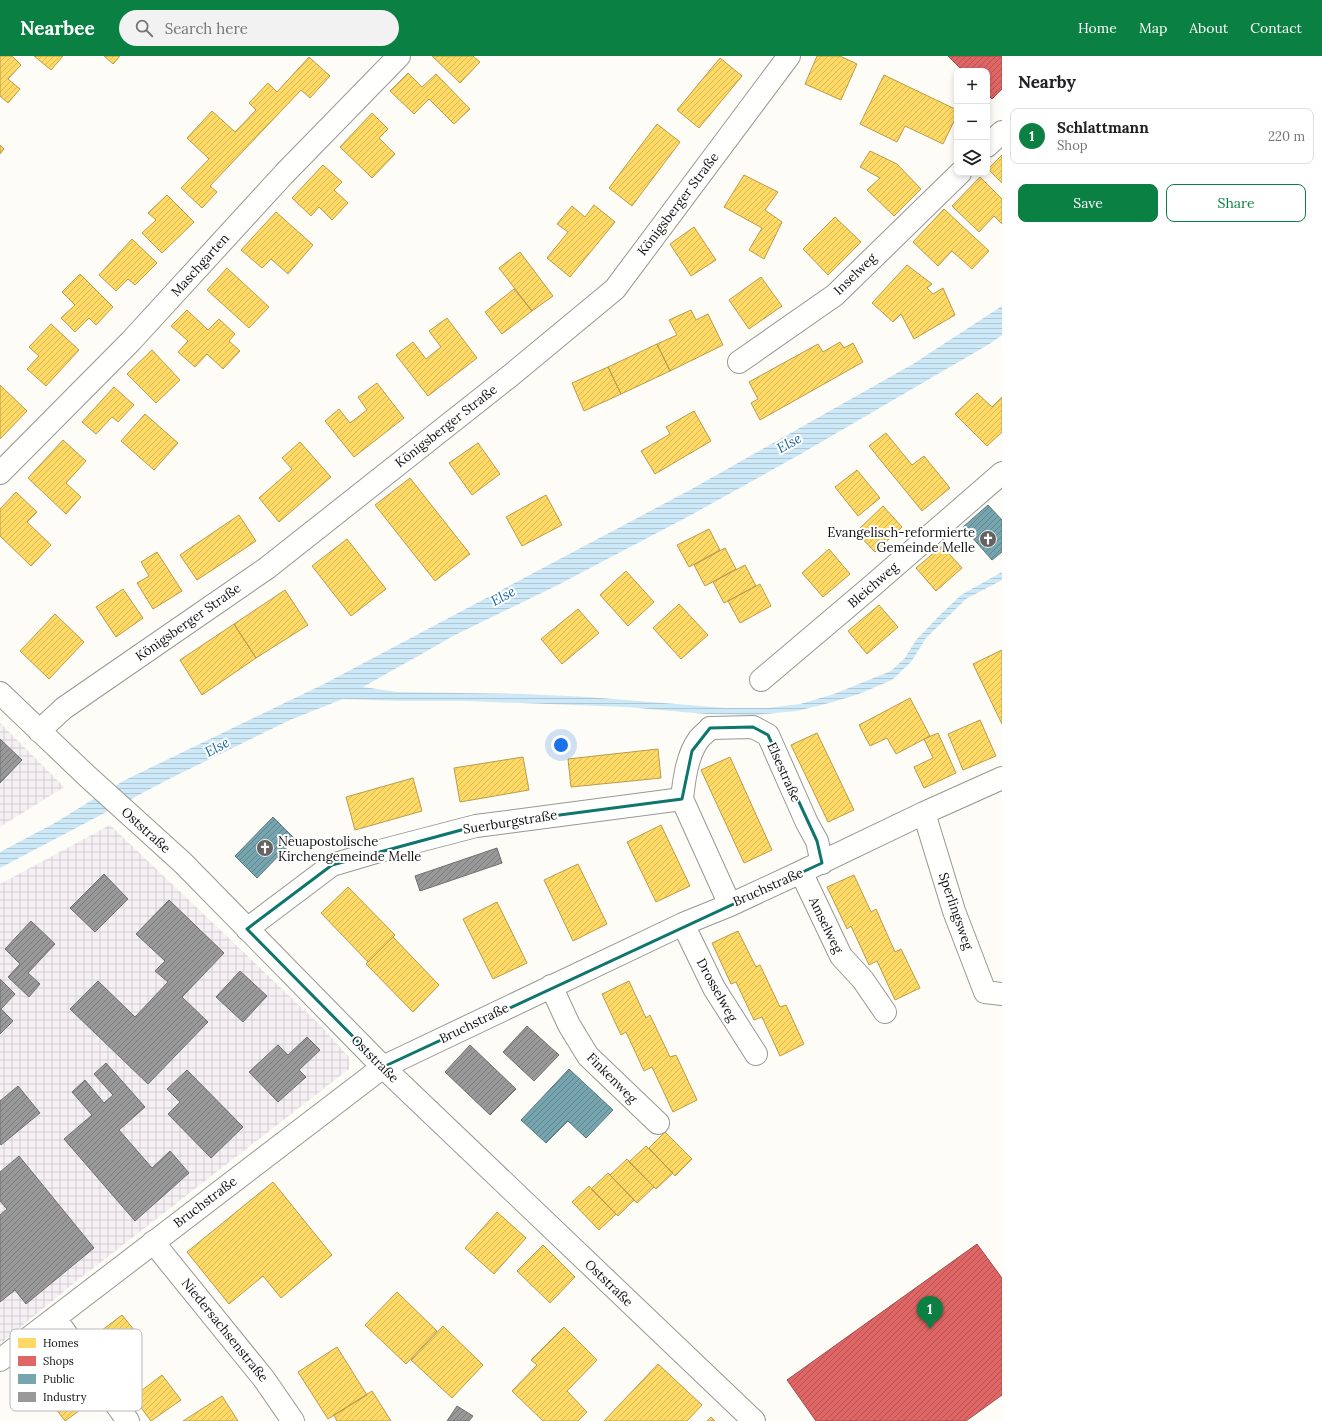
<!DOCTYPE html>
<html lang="en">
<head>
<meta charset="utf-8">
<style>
	:root { --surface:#fff; --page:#f2f2f2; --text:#202124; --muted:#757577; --line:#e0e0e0; --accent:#0b8043 }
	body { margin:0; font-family:Lora,serif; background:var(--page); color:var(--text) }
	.controls { position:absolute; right:12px; top:12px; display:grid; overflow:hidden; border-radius:8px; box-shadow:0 2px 6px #0003 }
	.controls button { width:36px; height:36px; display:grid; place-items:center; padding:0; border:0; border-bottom:1px solid var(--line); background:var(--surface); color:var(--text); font:20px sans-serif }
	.you { position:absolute; left:561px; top:689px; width:14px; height:14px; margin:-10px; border:3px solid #fff; border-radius:50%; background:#1a73e8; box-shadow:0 0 0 6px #1a73e833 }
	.badge { display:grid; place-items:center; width:26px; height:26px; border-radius:50%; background:var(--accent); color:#fff; font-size:13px; font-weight:700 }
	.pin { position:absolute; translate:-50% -33px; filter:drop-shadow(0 1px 2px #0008) }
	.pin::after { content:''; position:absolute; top:21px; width:14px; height:12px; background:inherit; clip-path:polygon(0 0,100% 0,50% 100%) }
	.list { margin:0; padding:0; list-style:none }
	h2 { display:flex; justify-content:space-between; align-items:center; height:52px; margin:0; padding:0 16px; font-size:17px }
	h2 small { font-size:13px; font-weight:400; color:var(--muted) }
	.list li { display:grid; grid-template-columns:26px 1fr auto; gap:12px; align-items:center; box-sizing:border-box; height:56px; margin:0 8px 8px; padding:0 8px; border:1px solid var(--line); border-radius:8px }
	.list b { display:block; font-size:15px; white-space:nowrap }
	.list p { margin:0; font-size:13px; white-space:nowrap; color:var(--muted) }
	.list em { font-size:13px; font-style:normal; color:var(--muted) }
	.actions { display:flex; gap:8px; padding:12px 16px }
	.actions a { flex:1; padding:9px 0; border:1px solid var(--accent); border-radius:8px; text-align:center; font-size:14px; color:var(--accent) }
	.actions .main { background:var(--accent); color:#fff }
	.icon { flex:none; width:22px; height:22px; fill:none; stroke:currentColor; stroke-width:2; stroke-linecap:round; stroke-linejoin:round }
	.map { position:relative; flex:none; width:1002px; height:1365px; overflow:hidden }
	header { display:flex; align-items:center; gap:24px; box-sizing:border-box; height:56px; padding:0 20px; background:var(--accent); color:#fff }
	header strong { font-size:19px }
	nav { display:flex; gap:22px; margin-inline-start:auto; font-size:14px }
	.search { width:280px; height:36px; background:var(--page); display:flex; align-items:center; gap:10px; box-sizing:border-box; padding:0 14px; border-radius:22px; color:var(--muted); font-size:15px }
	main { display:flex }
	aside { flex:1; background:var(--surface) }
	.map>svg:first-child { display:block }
	.industrial { fill:url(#industrial-grid) }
	.water { fill:url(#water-rules) }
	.homes { fill:url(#homes-hatch); stroke:#b89d4c }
	.shops { fill:url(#shops-hatch); stroke:#a24c4c }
	.public { fill:url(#public-hatch); stroke:#587980 }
	.industry { fill:url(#industry-hatch); stroke:#707070 }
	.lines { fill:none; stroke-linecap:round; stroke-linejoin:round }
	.minor-casing { stroke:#979795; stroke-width:24 }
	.minor { stroke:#fffffe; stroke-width:22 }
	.marked { fill:none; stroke:#0f766e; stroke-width:3; stroke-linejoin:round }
	.labels { text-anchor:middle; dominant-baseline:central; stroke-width:4; stroke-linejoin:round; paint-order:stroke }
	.street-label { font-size:13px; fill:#111; stroke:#fff }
	.poi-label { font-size:13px; fill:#111; stroke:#fff; text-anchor:end }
	.water-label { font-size:14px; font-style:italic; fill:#1768a6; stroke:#fff }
	.key { fill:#fff; stroke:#b8b8b8; stroke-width:1 }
	.key-label { font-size:11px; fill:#111 }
</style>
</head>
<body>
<header>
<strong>Nearbee</strong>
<div class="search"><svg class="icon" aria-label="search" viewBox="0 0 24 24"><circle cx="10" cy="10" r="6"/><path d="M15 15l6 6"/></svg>Search here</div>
<nav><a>Home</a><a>Map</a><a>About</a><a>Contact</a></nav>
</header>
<main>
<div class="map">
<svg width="1002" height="1365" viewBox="0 0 1002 1365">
	<defs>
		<pattern id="industrial-grid" width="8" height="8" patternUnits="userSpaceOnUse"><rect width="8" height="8" fill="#f5f0f3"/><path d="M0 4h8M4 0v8" fill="none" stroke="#d1cdcf"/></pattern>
		<pattern id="water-rules" width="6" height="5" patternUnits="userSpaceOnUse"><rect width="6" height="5" fill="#cde8f7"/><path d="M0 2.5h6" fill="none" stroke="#afc6d3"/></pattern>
		<pattern id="homes-hatch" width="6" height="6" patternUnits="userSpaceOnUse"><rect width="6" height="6" fill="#ffd966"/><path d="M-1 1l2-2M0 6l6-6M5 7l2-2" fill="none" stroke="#dab957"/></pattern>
		<pattern id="shops-hatch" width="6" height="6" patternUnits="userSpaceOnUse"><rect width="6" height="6" fill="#e06666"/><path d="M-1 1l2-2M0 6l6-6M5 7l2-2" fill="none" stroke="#b45353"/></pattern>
		<pattern id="public-hatch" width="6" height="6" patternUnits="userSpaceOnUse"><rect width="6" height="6" fill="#76a5af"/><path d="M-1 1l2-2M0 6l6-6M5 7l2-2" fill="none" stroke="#5f858d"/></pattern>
		<pattern id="industry-hatch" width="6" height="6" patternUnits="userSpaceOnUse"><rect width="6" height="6" fill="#999"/><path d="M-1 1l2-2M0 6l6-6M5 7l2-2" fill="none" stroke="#7b7b7b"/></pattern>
	</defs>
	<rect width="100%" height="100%" fill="#fdfcf7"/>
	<!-- industrial -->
	<path class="industrial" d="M 0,667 L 64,731 L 0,771 Z
		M 110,769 L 321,970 L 349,1001 L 349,1013 L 74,1227 L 0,1288 L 0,828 Z"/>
	<!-- water -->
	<path class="water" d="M 1002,250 L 1002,279 L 991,287 L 799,399 L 691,459 L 556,530 L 455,579 L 363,631 L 397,636 L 524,638 L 588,641 L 726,652 L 767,652 L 800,648 L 834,638 L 891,615 L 905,602 L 916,584 L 940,559 L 961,539 L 1002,516 L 1002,524 L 966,543 L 926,582 L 911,606 L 892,624 L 859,638 L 833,646 L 797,655 L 755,659 L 706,658 L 627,651 L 466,645 L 401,645 L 343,643 L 290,664 L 171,722 L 0,812 L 0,796 L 53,768 L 125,724 L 324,628 L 690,434 L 913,308 Z"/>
	<!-- homes -->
	<path class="homes" d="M 0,0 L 12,0 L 21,9 L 8,23 L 20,33 L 8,47 L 0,40 Z
		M 34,0 L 63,0 L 51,14 Z
		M 104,0 L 120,0 L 113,8 Z
		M 432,0 L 473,0 L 480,6 L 460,27 Z
		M 817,0 L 840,0 L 857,8 L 841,44 L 805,28 Z
		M 309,1 L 330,20 L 310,42 L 301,34 L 210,130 L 217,136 L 202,152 L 181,132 L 209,103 L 187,82 L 212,55 L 235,76 L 256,54 L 249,47 L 268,27 L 277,36 Z
		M 720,2 L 742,20 L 699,72 L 677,54 Z
		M 408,17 L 422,31 L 436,18 L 470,53 L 454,68 L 429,43 L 414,58 L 390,35 Z
		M 884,19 L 957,54 L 957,59 L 943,88 L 905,70 L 897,86 L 860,68 Z
		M 372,57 L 388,73 L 379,82 L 395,98 L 372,122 L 340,91 Z
		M 657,68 L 680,86 L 632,150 L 609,132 Z
		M 0,89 L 4,93 L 0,98 Z
		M 870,95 L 897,108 L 921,133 L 894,160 L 867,134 L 880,122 L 860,111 Z
		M 1002,99 L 1002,127 L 988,113 Z
		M 323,109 L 342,126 L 334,134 L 348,147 L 332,164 L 319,151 L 311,160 L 292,142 Z
		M 744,119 L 778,136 L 765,154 L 782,166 L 764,203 L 749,194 L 762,172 L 724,151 Z
		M 980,121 L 1002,143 L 1002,168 L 994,160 L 979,176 L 952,150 Z
		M 167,139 L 194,166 L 162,197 L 142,177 L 156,164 L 148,157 Z
		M 594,149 L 615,166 L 570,221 L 547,202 L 568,176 L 557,168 L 572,150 L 585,161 Z
		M 944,153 L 989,195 L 972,213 L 952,195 L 938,210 L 913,186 Z
		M 276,156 L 313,189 L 288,218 L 271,203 L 262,212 L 241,194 Z
		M 835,161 L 861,186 L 828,219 L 803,193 Z
		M 694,171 L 716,204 L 691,220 L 670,188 Z
		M 132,183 L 157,207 L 135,229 L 128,223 L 116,235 L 99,219 Z
		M 520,196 L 553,240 L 532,255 L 499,212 Z
		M 907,209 L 932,228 L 927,232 L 933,238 L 943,232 L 955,259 L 914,283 L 901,258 L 893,266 L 872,247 Z
		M 227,212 L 269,251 L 249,272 L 207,234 Z
		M 80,218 L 113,251 L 96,269 L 89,262 L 75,276 L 61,262 L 75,249 L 62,236 Z
		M 761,221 L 782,250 L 749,273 L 729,244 Z
		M 514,233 L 532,255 L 502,278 L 485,256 Z
		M 187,254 L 208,274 L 219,263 L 235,278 L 229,285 L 240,295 L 223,313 L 207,298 L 195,311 L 178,296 L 188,285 L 171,270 Z
		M 691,254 L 696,264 L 708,258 L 723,289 L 670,315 L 657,288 L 677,279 L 669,264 Z
		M 447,262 L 477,302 L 428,340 L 396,299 L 413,286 L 426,303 L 441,291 L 429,275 Z
		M 51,268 L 79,294 L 46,330 L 27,313 L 39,300 L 29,291 Z
		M 840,286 L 844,292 L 853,287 L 863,306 L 760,364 L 751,347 L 758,343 L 749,326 L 818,288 L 823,296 Z
		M 657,288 L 670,315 L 621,338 L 608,311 Z
		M 152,294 L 180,324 L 156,347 L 127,318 Z
		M 608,311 L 621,338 L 584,355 L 572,327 Z
		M 377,327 L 404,362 L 354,401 L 325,365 L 339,353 L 350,367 L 367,354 L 358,341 Z
		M 0,329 L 27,355 L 0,383 Z
		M 114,331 L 134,349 L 118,366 L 112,361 L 96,378 L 82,366 Z
		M 977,337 L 992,351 L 1002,341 L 1002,376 L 987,390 L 955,358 Z
		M 694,355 L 711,385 L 655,418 L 641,395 L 670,378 L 666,371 Z
		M 145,358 L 178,387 L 154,414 L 121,385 Z
		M 886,377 L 912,409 L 924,400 L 950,432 L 922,455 L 869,390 Z
		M 63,384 L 86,405 L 66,427 L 81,441 L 66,458 L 28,422 Z
		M 300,386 L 331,421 L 279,466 L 259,442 L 292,413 L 282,402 Z
		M 478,387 L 500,418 L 472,439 L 449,407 Z
		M 857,414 L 880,442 L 858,460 L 835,431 Z
		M 410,422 L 470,498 L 435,525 L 375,449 Z
		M 16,436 L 37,456 L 27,466 L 51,489 L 31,510 L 0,480 L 0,453 Z
		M 546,439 L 562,469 L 522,490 L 506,461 Z
		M 883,450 L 902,471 L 875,496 L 856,476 Z
		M 239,459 L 256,485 L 197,524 L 180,499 Z
		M 709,473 L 720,494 L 689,511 L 677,489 Z
		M 347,483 L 386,533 L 351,560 L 312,510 Z
		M 942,490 L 962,512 L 936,535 L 916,512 Z
		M 725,492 L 736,513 L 705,530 L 694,509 Z
		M 829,493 L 850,518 L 823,541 L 802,517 Z
		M 157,496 L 182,535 L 153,553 L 137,527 L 149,520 L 141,506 Z
		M 745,509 L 756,530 L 724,547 L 713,526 Z
		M 626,515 L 654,546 L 628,570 L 600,539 Z
		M 760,528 L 771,550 L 740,567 L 728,545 Z
		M 123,533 L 143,562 L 116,581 L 96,551 Z
		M 285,534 L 308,569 L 256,602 L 234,568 Z
		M 679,548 L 708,579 L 681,603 L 653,572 Z
		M 879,549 L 898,571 L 867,598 L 848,575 Z
		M 578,553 L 599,577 L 562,608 L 541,583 Z
		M 55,558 L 84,586 L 49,623 L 20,595 Z
		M 234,568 L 256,602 L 202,639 L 180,604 Z
		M 1002,594 L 1002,668 L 973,608 Z
		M 910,642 L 930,680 L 896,698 L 887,682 L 870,690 L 859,669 Z
		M 980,664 L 996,700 L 963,714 L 948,678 Z
		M 817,677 L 854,754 L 828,766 L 791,689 Z
		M 938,677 L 956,717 L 924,732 L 914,711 L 933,702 L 924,683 Z
		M 658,693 L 661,722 L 571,731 L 568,703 Z
		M 523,701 L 529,734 L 460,746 L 454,712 Z
		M 730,701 L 772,794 L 744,807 L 701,714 Z
		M 413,722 L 422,755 L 355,774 L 346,741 Z
		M 661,769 L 690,830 L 656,846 L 627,786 Z
		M 578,808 L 607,868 L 573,885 L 544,824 Z
		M 854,819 L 871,856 L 876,853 L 895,896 L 901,893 L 920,932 L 895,944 L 877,905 L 869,909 L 851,870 L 847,873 L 827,831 Z
		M 348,831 L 395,879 L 368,906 L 321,857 Z
		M 497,846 L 527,907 L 493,923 L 463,863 Z
		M 738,875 L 756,911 L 760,909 L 780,951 L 786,949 L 804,988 L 780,1000 L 762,961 L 754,964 L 736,926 L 731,928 L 712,887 Z
		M 393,881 L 439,929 L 413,956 L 366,908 Z
		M 629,925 L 646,962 L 650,959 L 670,1001 L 676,999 L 697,1044 L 673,1056 L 652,1011 L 644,1015 L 626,976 L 621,979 L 602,938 Z
		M 665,1076 L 692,1103 L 675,1120 L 649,1092 Z
		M 646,1090 L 673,1117 L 656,1133 L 629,1106 Z
		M 627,1103 L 654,1131 L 637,1147 L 610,1119 Z
		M 608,1117 L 634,1144 L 618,1160 L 591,1133 Z
		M 273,1126 L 332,1199 L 281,1242 L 263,1220 L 229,1248 L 187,1196 Z
		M 589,1130 L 616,1158 L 599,1174 L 572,1146 Z
		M 497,1156 L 526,1182 L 494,1218 L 465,1192 Z
		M 543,1189 L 575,1221 L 550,1247 L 517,1215 Z
		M 397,1236 L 437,1275 L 406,1308 L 365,1269 Z
		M 122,1259 L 142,1284 L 113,1306 L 93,1281 Z
		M 443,1270 L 483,1309 L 452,1342 L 411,1304 Z
		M 564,1271 L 597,1304 L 567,1335 L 587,1356 L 578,1365 L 543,1365 L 512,1335 L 537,1309 L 531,1304 Z
		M 337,1291 L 367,1339 L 328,1363 L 298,1316 Z
		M 658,1308 L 702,1349 L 687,1365 L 604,1365 Z
		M 76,1318 L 95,1343 L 65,1365 L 47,1341 Z
		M 162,1319 L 181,1344 L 151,1365 L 133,1341 Z
		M 372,1335 L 391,1365 L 337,1365 L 334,1359 Z
		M 222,1340 L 238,1365 L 183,1365 Z
		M 711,1361 L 715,1365 L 707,1365 Z"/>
	<!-- shops -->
	<path class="shops" d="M 948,0 L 1002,0 L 1002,33 L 992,43 L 987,38 L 987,15 L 963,15 Z
		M 977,1188 L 1002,1222 L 1002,1339 L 966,1365 L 816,1365 L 787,1324 Z"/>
	<!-- public -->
	<path class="public" d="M 988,449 L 1002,464 L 1002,496 L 992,504 L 963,471 Z
		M 273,761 L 295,783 L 257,822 L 235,800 Z
		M 569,1013 L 613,1054 L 586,1082 L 568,1065 L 546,1087 L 521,1064 Z"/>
	<!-- industry -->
	<path class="industry" d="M 0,683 L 22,704 L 0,727 Z
		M 497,792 L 502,807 L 420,835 L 415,820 Z
		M 104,818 L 128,843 L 95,876 L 70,852 Z
		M 169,844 L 224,897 L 182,941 L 208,966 L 148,1028 L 70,953 L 98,925 L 135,961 L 168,926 L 155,915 L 165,905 L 136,878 Z
		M 31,865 L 55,888 L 28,917 L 40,928 L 29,941 L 8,921 L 20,908 L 5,893 Z
		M 240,915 L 267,940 L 243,966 L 216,941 Z
		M 0,923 L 15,938 L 1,953 L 13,965 L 0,978 Z
		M 527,970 L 559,999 L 534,1025 L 503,996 Z
		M 307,981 L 320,994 L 299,1014 L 306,1021 L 278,1046 L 249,1016 L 278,989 L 288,999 Z
		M 470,989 L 516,1033 L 490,1059 L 445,1016 Z
		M 106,1007 L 145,1051 L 119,1074 L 152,1112 L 170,1095 L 189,1117 L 135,1165 L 64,1083 L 92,1059 L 72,1036 L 85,1024 L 104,1047 L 113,1039 L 94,1018 Z
		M 187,1014 L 243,1071 L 211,1102 L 168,1058 L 180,1046 L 167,1033 Z
		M 18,1030 L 40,1057 L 1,1089 L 0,1087 L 0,1045 Z
		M 19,1100 L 94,1192 L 26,1248 L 15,1234 L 0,1246 L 0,1159 L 7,1153 L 0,1145 L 0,1116 Z
		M 457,1350 L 473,1360 L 469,1365 L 447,1365 Z"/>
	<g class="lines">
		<!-- minor casing -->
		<g class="minor-casing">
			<path id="minor" d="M 987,90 L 1002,76
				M 739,306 L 835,239 L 960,117
				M 0,417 L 131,285 L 284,118 L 399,0
				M 761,624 L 872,530 L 1002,417
				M 0,637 L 87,720 L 183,807 L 383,1011 L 754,1365
				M 39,675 L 64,652 L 267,512 L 510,320 L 615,233 L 789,0
				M 682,743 C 684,724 687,699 699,683 C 702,679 707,676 710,672 L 753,671 L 768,679 L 807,767 L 817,785 L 822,807
				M 924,757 L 954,855 L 985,936 L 1002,938
				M 801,816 L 841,900 L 863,924 L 885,956
				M 683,868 L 714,932 L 756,998
				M 247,873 L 332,809 L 376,796 L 476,770 L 682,743 L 730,849
				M 551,930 L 569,969 L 588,1000 L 658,1067
				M 153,1186 L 264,1323 L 293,1365
				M 55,1262 L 128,1365
				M 0,1304 L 383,1011 L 683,868 L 730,849 L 801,816 L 924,757 L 1002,722"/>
		</g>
		<!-- minor -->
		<use href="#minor" class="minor"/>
	</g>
	<!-- marked area -->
	<path class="marked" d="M 753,671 L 768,679 L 817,785 L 822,807 L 383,1011 L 247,873 L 332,809 L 476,770 L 682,743 L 692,695 L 710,672 Z"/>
	<!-- icons -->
	<defs>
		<g id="church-disc" transform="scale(0.9)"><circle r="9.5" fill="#646362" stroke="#fff"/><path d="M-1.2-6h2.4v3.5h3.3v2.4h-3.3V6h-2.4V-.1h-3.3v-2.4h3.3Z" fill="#fff"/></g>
	</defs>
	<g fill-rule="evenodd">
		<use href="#church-disc" x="988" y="483"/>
		<use href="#church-disc" x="265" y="792"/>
	</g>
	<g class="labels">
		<!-- street labels -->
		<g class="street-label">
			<text transform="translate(678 148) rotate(-53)">Königsberger Straße</text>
			<text transform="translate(200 209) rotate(-48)">Maschgarten</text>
			<text transform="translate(855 218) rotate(-44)">Inselweg</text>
			<text transform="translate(446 370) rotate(-38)">Königsberger Straße</text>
			<text transform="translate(873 529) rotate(-41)">Bleichweg</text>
			<text transform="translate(188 566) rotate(-35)">Königsberger Straße</text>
			<text transform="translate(784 716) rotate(66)">Elsestraße</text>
			<text transform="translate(510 766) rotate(-9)">Suerburgstraße</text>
			<text transform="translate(146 774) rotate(42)">Oststraße</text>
			<text transform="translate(768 831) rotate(-24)">Bruchstraße</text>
			<text transform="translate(956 855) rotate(71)">Sperlingsweg</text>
			<text transform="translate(826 869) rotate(64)">Amselweg</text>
			<text transform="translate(717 934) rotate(61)">Drosselweg</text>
			<text transform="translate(474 967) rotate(-26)">Bruchstraße</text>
			<text transform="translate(375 1003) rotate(45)">Oststraße</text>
			<text transform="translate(612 1022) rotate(45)">Finkenweg</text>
			<text transform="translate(205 1146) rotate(-37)">Bruchstraße</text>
			<text transform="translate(609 1227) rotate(44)">Oststraße</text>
			<text transform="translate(225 1274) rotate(51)">Niedersachsenstraße</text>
		</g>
		<!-- poi labels -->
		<g class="poi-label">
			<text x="975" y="476">Evangelisch-reformierte<tspan x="975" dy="15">Gemeinde Melle</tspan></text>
			<text x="278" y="785" text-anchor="start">Neuapostolische<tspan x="278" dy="15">Kirchengemeinde Melle</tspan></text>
		</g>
		<!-- water labels -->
		<g class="water-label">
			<text transform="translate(789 387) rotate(-29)">Else</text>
			<text transform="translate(503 540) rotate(-28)">Else</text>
			<text transform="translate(217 691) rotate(-28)">Else</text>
		</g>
	</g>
	<!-- legend -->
	<rect x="10" y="1273" width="132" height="82" rx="6" class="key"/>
	<rect x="18" y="1282" width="18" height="10" fill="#ffd966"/>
	<rect x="18" y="1300" width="18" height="10" fill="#e06666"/>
	<rect x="18" y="1318" width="18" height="10" fill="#76a5af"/>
	<rect x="18" y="1336" width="18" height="10" fill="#999"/>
	<g class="key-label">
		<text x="43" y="1291">Homes</text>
		<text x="43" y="1309">Shops</text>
		<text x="43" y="1327">Public</text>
		<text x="43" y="1345">Industry</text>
	</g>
</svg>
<div class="controls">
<button>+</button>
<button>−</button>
<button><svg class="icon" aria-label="layers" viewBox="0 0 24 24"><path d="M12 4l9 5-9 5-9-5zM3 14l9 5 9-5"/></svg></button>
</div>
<div class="you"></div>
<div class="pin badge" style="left:930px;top:1273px">1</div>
</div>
<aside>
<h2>Nearby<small></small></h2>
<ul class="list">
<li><span class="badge">1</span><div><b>Schlattmann</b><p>Shop</p></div><em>220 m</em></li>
</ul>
<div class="actions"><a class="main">Save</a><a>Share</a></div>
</aside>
</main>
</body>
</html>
